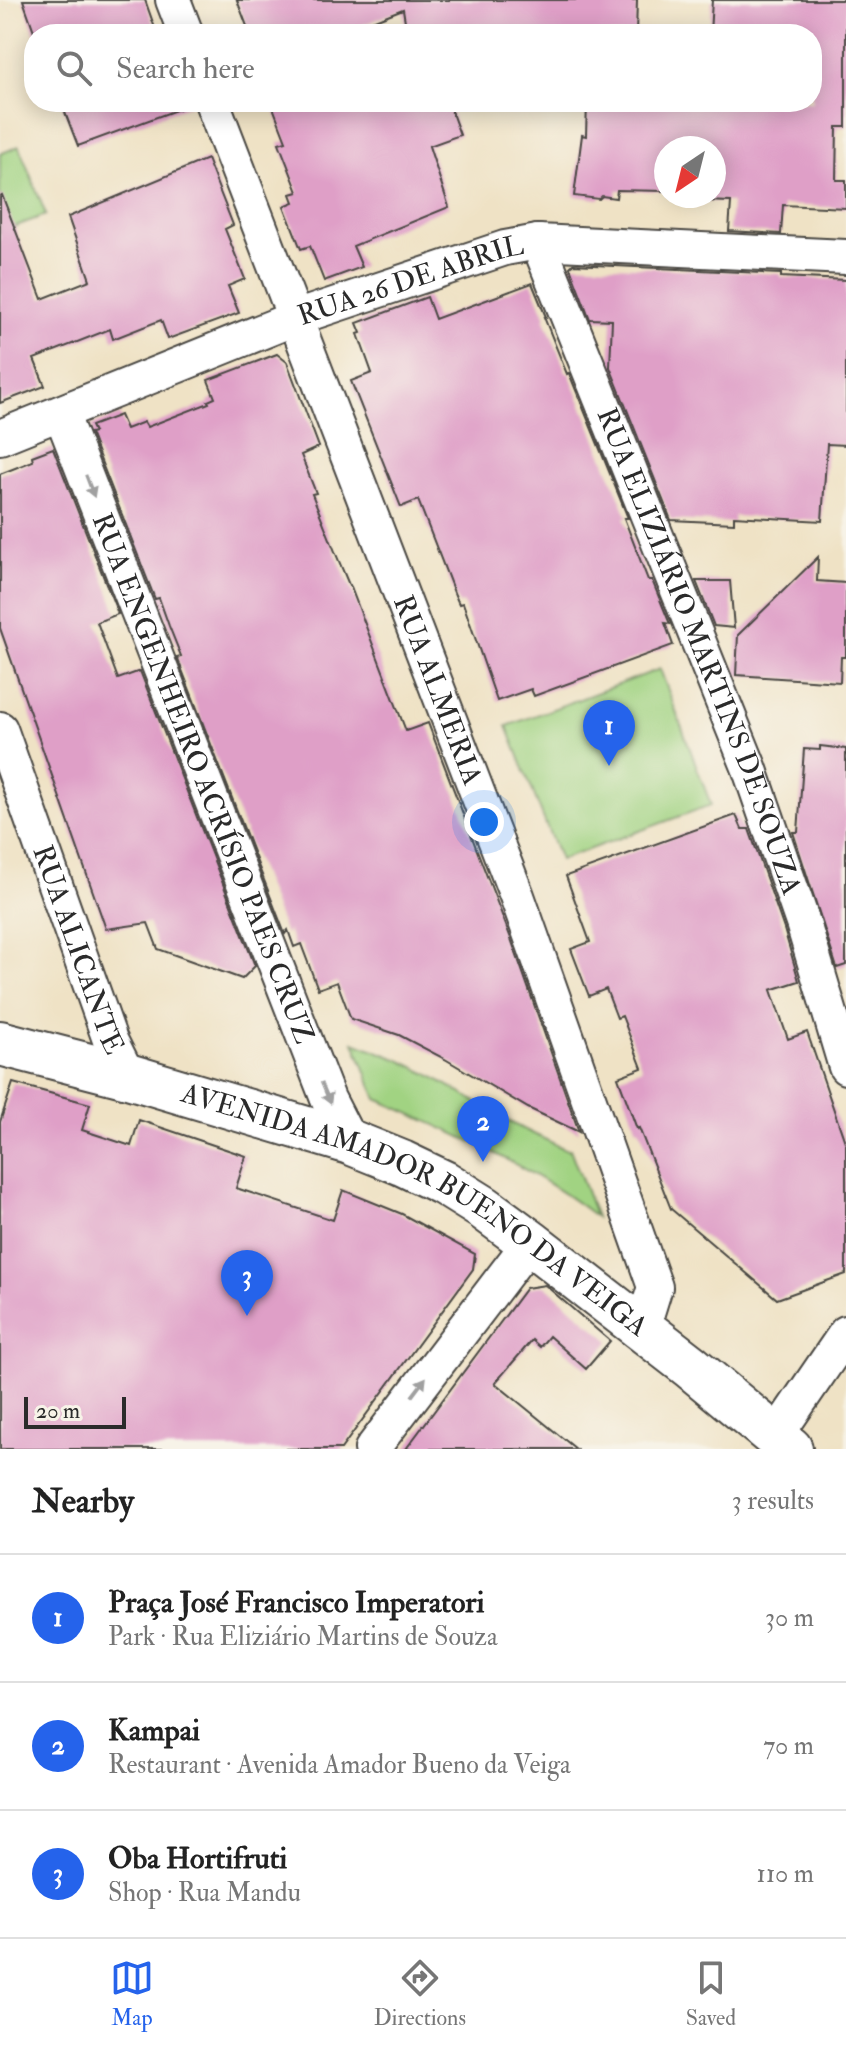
<!DOCTYPE html>
<html lang="en">
<head>
<meta charset="utf-8">
<style>
	:root { --surface:#fff; --page:#f2f2f2; --text:#222; --muted:#767676; --line:#e0e0e0; --accent:#2563eb }
	body { margin:0; font-family:"IM FELL Double Pica",serif; background:var(--page); color:var(--text) }
	.compass { position:absolute; left:654px; top:136px; width:72px; height:72px; border-radius:50%; background:var(--surface); box-shadow:0 4px 20px #0003; rotate:215deg }
	.scale { position:absolute; left:24px; bottom:20px; width:102px; box-sizing:border-box; padding-left:8px; border:4px solid #2b2b2b; border-top:0; font-size:22px; line-height:28px; white-space:nowrap; color:#2b2b2b; -webkit-text-stroke:6px #f7f3e8; paint-order:stroke }
	.you { position:absolute; left:484px; top:822px; width:28px; height:28px; margin:-20px; border:6px solid #fff; border-radius:50%; background:#1a73e8; box-shadow:0 0 0 12px #1a73e833 }
	.badge { display:grid; place-items:center; width:52px; height:52px; border-radius:50%; background:var(--accent); color:#fff; font-size:26px; font-weight:700 }
	.pin { position:absolute; translate:-50% -66px; filter:drop-shadow(0 2px 4px #0008) }
	.pin::after { content:''; position:absolute; top:42px; width:28px; height:24px; background:inherit; clip-path:polygon(0 0,100% 0,50% 100%) }
	.list { margin:0; padding:0; list-style:none }
	h2 { display:flex; justify-content:space-between; align-items:center; height:104px; margin:0; padding:0 32px; font-size:34px }
	h2 small { font-size:26px; font-weight:400; color:var(--muted) }
	.list li { display:grid; grid-template-columns:52px 1fr auto; gap:24px; align-items:center; box-sizing:border-box; height:128px; padding:0 32px; border-top:2px solid var(--line) }
	.list b { display:block; font-size:30px; white-space:nowrap }
	.list p { margin:0; font-size:26px; white-space:nowrap; color:var(--muted) }
	.list em { font-size:26px; font-style:normal; color:var(--muted) }
	.icon { flex:none; width:44px; height:44px; fill:none; stroke:currentColor; stroke-width:2; stroke-linecap:round; stroke-linejoin:round }
	.map { position:relative; flex:none; width:846px; height:1449px; overflow:hidden }
	.search { position:absolute; background:var(--surface); box-shadow:0 4px 20px #0003; left:24px; right:24px; top:24px; height:88px; display:flex; align-items:center; gap:20px; box-sizing:border-box; padding:0 28px; border-radius:32px; color:var(--muted); font-size:30px }
	.sheet { height:488px; background:var(--surface) }
	nav { display:flex; justify-content:space-around; align-items:center; box-sizing:border-box; height:112px; border-top:2px solid var(--line); background:var(--surface); font-size:22px; color:var(--muted) }
	nav a { display:grid; justify-items:center; gap:4px }
	nav .on { color:var(--accent) }
	.map>svg:first-child { display:block }
	.green { fill:#a1d382; stroke:#667f56; stroke-width:2 }
	.building { fill:#df9fc7 }
	.lines { fill:none; stroke-linecap:round; stroke-linejoin:round }
	.minor-casing { stroke:#484642; stroke-width:38 }
	.secondary-casing { stroke:#484642; stroke-width:48 }
	.minor { stroke:#fff; stroke-width:34 }
	.secondary { stroke:#fff; stroke-width:44 }
	.oneway { fill:#a0a0a0 }
	.labels { text-anchor:middle; dominant-baseline:central; stroke-width:6; stroke-linejoin:round; paint-order:stroke }
	.street-label { font-size:28px; fill:#2b2b2b; stroke:#f7f3e8 }
</style>
</head>
<body>
<div class="map">
<svg width="846" height="1449" viewBox="0 0 846 1449">
	<rect width="100%" height="100%" fill="#f7f3e8"/>
	<filter id="ink" filterUnits="userSpaceOnUse"><feTurbulence type="fractalNoise" baseFrequency=".0125" numOctaves="2"/><feDisplacementMap in="SourceGraphic" scale="16" xChannelSelector="R" yChannelSelector="G"/><feConvolveMatrix kernelMatrix="1 2 1 2 8 2 1 2 1" color-interpolation-filters="sRGB"/></filter>
	<filter id="wash" filterUnits="userSpaceOnUse"><feTurbulence type="fractalNoise" baseFrequency=".006" numOctaves="4" result="noise"/><feDisplacementMap in="SourceGraphic" scale="32" xChannelSelector="R" yChannelSelector="G"/><feGaussianBlur stdDeviation="1.8" result="paint"/><feColorMatrix in="noise" values="0 0 0 0 0 0 0 0 0 0 0 0 0 0 0 0 0 1.4 0 .05"/><feComposite in="paint" operator="in"/></filter>
	<g filter="url(#wash)">
		<rect width="100%" height="100%" fill="#efe2c5"/>
		<!-- green -->
		<path class="green" d="M 19,146 L 46,215 L 0,232 L 0,154 Z
			M 660,669 L 711,805 L 560,860 L 507,726 Z
			M 354,1042 L 400,1060 L 428,1074 L 519,1127 L 567,1150 L 570,1149 L 596,1217 C 530,1165 454,1133 377,1099 Z"/>
		<g id="blocks">
			<!-- building -->
			<path class="building" d="M 23,0 L 145,0 L 157,34 L 35,34 Z
				M 237,0 L 637,0 L 636,34 L 407,34 L 403,9 L 339,34 L 250,34 Z
				M 712,0 L 846,0 L 846,127 L 837,127 L 836,180 L 846,180 L 846,208 L 783,205 L 781,234 L 729,231 L 731,202 L 704,201 L 704,196 L 714,196 L 714,148 L 666,148 L 666,191 L 617,190 L 616,198 L 602,196 L 599,199 L 574,196 L 582,135 L 586,136 L 587,102 L 812,102 L 812,34 L 710,34 Z
				M 61,102 L 189,102 L 190,105 L 78,146 Z
				M 271,102 L 448,102 L 460,135 L 429,146 L 449,207 L 353,246 L 362,267 L 324,281 L 310,246 L 301,249 L 284,206 L 294,202 L 291,194 L 298,192 L 279,143 L 286,141 Z
				M 207,159 L 233,225 L 225,229 L 245,279 L 228,286 L 239,313 L 168,339 L 161,320 L 113,339 L 110,329 L 34,359 L 45,386 L 0,403 L 0,196 L 2,195 L 42,299 L 90,280 L 68,217 Z
				M 573,264 L 781,274 L 781,277 L 846,280 L 846,445 L 827,444 L 822,521 L 734,516 L 734,523 L 671,520 L 610,367 L 612,320 L 590,319 L 570,267 Z
				M 532,283 L 546,317 L 544,317 L 567,374 L 569,373 L 628,518 L 624,518 L 648,580 L 652,580 L 670,624 L 665,623 L 673,645 L 534,696 L 531,689 L 497,701 L 463,603 L 459,604 L 455,595 L 418,500 L 401,507 L 351,381 L 372,373 L 358,334 L 361,333 L 357,323 L 427,297 L 435,319 Z
				M 277,354 L 287,362 L 319,447 L 301,455 L 316,493 L 312,494 L 336,554 L 349,585 L 350,585 L 406,731 L 428,723 L 510,936 L 579,1132 L 528,1108 L 445,1059 L 399,1035 L 351,1019 L 337,982 L 318,989 L 301,944 L 294,947 L 288,930 L 285,934 L 177,657 L 181,656 L 169,626 L 159,598 L 155,599 L 90,433 L 94,432 L 91,426 L 120,415 L 126,429 L 144,422 L 147,427 L 209,403 L 208,401 L 215,398 L 208,380 Z
				M 53,448 L 118,614 L 97,622 L 118,679 L 140,671 L 255,966 L 242,979 L 158,949 L 148,923 L 106,929 L 0,628 L 0,474 L 33,461 L 32,456 Z
				M 818,557 L 817,581 L 846,583 L 846,657 L 841,657 L 840,682 L 736,675 L 738,635 Z
				M 696,581 L 730,581 L 734,628 L 714,626 Z
				M 820,746 L 846,749 L 846,965 L 837,968 L 793,832 L 798,832 L 804,749 L 820,750 Z
				M 736,815 L 742,829 L 749,829 L 784,929 L 799,981 L 771,990 L 788,1039 L 807,1032 L 846,1145 L 846,1274 L 777,1299 L 671,1209 L 639,1128 L 637,1129 L 618,1077 L 642,1068 L 622,1016 L 617,1018 L 606,989 L 589,996 L 571,949 L 590,942 L 566,876 Z
				M 13,1083 L 90,1104 L 82,1130 L 131,1146 L 139,1120 L 246,1156 L 236,1188 L 333,1220 L 343,1190 L 402,1214 L 475,1254 L 473,1269 L 341,1449 L 0,1449 L 0,1122 Z
				M 545,1285 L 610,1341 L 586,1369 L 549,1336 L 540,1347 L 532,1340 L 495,1383 L 576,1449 L 406,1449 L 526,1288 Z"/>
		</g>
	</g>
	<g filter="url(#ink)">
		<use href="#blocks" fill-opacity="0" stroke="#484642" stroke-width="2"/>
		<g class="lines">
			<!-- minor casing -->
			<g class="minor-casing">
				<g id="minor">
					<path d="M 173,0 L 186,34"/>
					<path id="s1" d="M 212,102 L 517,896 L 655,1287 L 642,1329"/>
					<path id="s2" d="M 538,242 L 749,767 L 803,923 L 846,1067"/>
					<path id="s3" d="M 61,413 L 328,1099 L 350,1142"/>
					<path id="s4" d="M 0,437 L 295,318 L 505,248 L 538,242 L 846,257"/>
					<path id="s5" d="M 0,729 L 110,1040 L 128,1076"/>
					<path d="M 775,1437 L 846,1333"/>
					<path d="M 372,1449 L 530,1242"/>
				</g>
			</g>
			<!-- secondary casing -->
			<g class="secondary-casing">
				<g id="secondary">
					<path id="s6" d="M 0,1043 L 128,1076 L 350,1142 L 402,1163 L 444,1183 L 484,1208 L 530,1242 L 690,1366 L 790,1449"/>
				</g>
			</g>
			<!-- minor -->
			<use href="#minor" class="minor"/>
			<!-- secondary -->
			<use href="#secondary" class="secondary"/>
		</g>
		<!-- one-way arrows -->
		<defs><path id="oneway-solid" d="M-6-.8H1V-3.2L6.5 0L1 3.2V.8H-6Z" transform="scale(2)"/></defs>
		<g class="oneway">
			<use href="#oneway-solid" transform="translate(90 486) rotate(69)"/>
			<use href="#oneway-solid" transform="translate(326 1093) rotate(67)"/>
			<use href="#oneway-solid" transform="translate(419 1387) rotate(-53)"/>
		</g>
	</g>
	<g class="labels">
		<!-- street labels -->
		<g class="street-label">
			<text stroke="none"><textPath href="#s4" startOffset="440">RUA 26 DE ABRIL</textPath></text>
			<text stroke="none"><textPath href="#s2" startOffset="440">RUA ELIZIÁRIO MARTINS DE SOUZA</textPath></text>
			<text stroke="none"><textPath href="#s1" startOffset="630">RUA ALMERIA</textPath></text>
			<text stroke="none"><textPath href="#s3" startOffset="392">RUA ENGENHEIRO ACRÍSIO PAES CRUZ</textPath></text>
			<text stroke="none"><textPath href="#s5" startOffset="234">RUA ALICANTE</textPath></text>
			<text stroke="none"><textPath href="#s6" startOffset="452">AVENIDA AMADOR BUENO DA VEIGA</textPath></text>
		</g>
	</g>
</svg>
<svg class="compass" viewBox="-18 -18 36 36"><path d="M0-13l5 13h-10z" fill="#e53935"/><path d="M0 13l5-13h-10z" fill="#767676"/></svg>
<div class="scale">20 m</div>
<div class="you"></div>
<div class="pin badge" style="left:609px;top:766px">1</div>
<div class="pin badge" style="left:483px;top:1162px">2</div>
<div class="pin badge" style="left:247px;top:1316px">3</div>
<div class="search"><svg class="icon" aria-label="search" viewBox="0 0 24 24"><circle cx="10" cy="10" r="6"/><path d="M15 15l6 6"/></svg>Search here</div>
</div>
<section class="sheet">
<h2>Nearby<small>3 results</small></h2>
<ul class="list">
<li><span class="badge">1</span><div><b>Praça José Francisco Imperatori</b><p>Park · Rua Eliziário Martins de Souza</p></div><em>30 m</em></li>
<li><span class="badge">2</span><div><b>Kampai</b><p>Restaurant · Avenida Amador Bueno da Veiga</p></div><em>70 m</em></li>
<li><span class="badge">3</span><div><b>Oba Hortifruti</b><p>Shop · Rua Mandu</p></div><em>110 m</em></li>
</ul>
</section>
<nav>
<a class="on"><svg class="icon" aria-label="map" viewBox="0 0 24 24"><path d="M3 6l6-2 6 2 6-2v14l-6 2-6-2-6 2zM9 4v14M15 6v14"/></svg>Map</a>
<a><svg class="icon" aria-label="directions" viewBox="0 0 24 24"><path d="M12 3l9 9-9 9-9-9zM9 14v-3h6M13 9l2 2-2 2"/></svg>Directions</a>
<a><svg class="icon" aria-label="saved" viewBox="0 0 24 24"><path d="M7 4h10v16l-5-4-5 4z"/></svg>Saved</a>
</nav>
</body>
</html>
